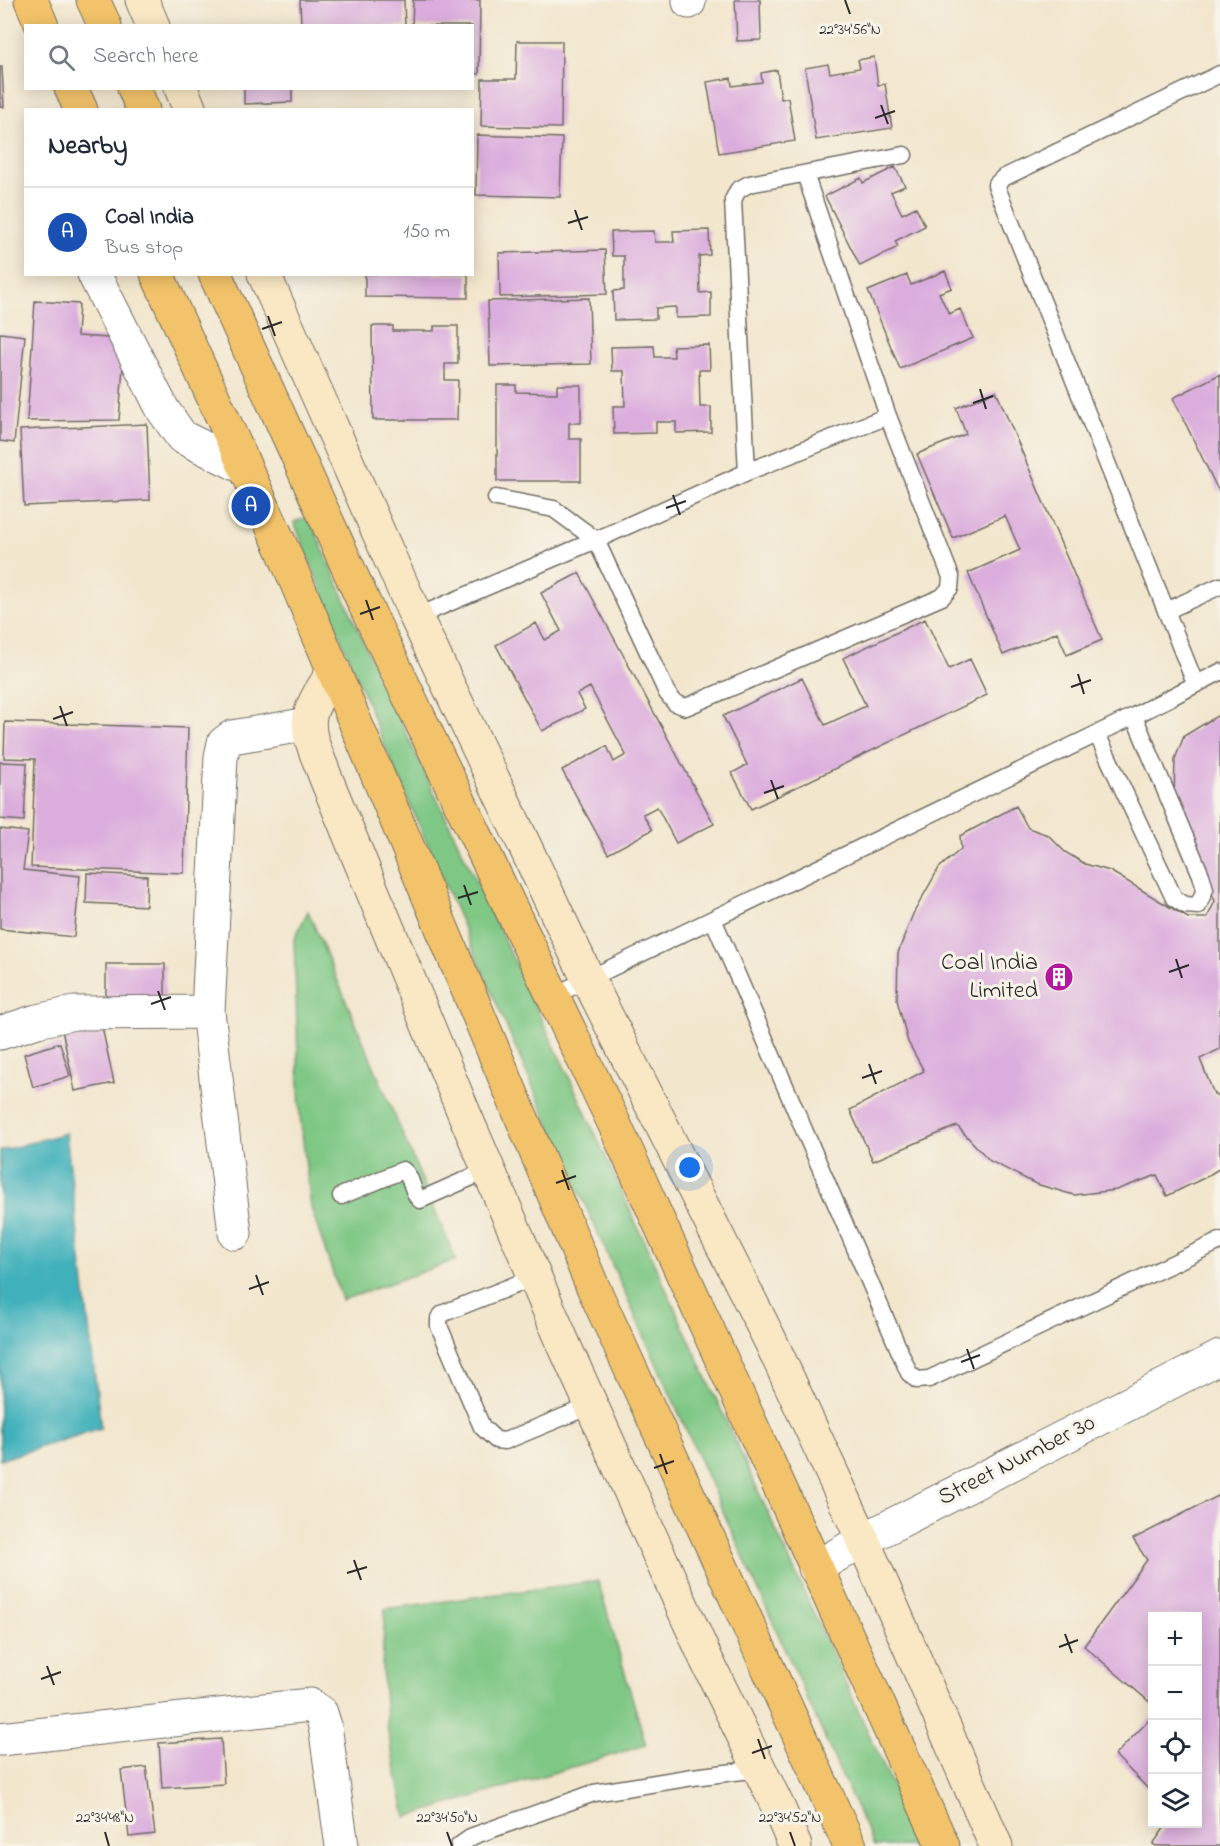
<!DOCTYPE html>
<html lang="en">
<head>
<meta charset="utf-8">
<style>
	:root { --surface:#fff; --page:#f2f2f3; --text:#1f2937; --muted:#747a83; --line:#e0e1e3; --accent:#7c3aed }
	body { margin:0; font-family:"Indie Flower",sans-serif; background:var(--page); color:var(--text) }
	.controls { position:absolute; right:18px; bottom:18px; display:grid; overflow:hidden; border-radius:0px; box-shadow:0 3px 15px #0003 }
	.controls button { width:54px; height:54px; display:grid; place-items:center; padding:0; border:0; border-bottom:2px solid var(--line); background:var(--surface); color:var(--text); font:30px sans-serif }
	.you { position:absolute; left:690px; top:1168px; width:21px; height:21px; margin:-15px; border:4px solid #fff; border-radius:50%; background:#1a73e8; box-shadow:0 0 0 9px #1a73e833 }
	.badge { display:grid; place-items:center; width:39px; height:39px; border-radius:50%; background:var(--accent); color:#fff; font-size:20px; font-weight:700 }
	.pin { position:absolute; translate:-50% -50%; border:3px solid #fff; box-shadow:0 2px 6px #0006 }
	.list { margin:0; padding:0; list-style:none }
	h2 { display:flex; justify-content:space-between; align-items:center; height:78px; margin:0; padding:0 24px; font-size:26px }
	h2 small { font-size:20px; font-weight:400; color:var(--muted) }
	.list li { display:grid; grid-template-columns:39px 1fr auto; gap:18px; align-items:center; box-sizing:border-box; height:90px; padding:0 24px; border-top:2px solid var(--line) }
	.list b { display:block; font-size:22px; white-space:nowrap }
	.list p { margin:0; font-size:20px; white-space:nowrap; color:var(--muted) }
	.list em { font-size:20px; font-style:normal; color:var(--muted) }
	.icon { flex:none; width:33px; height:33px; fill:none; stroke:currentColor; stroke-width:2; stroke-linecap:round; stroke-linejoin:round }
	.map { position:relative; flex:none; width:1220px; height:1846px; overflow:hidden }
	.search { position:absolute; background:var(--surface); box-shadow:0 3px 15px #0003; left:24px; top:24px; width:450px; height:66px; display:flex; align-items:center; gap:15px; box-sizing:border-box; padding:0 21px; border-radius:0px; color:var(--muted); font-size:22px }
	.panel { position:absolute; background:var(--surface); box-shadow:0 3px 15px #0003; left:24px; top:108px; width:450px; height:168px; border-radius:0px }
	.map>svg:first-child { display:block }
	.green { fill:#7ec784; stroke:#547958; stroke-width:1.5 }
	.water { fill:#41b1bb; stroke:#366e73; stroke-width:1.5 }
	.building { fill:#dbaddd }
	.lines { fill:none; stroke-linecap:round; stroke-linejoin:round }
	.lane-casing { stroke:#716c64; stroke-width:19 }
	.street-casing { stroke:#716c64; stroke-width:35 }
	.secondary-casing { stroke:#716c64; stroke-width:35 }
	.primary-casing { stroke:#716c64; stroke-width:35 }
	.lane { stroke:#fff; stroke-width:16 }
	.street { stroke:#fff; stroke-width:33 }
	.secondary { stroke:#fae7c3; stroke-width:33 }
	.primary { stroke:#f2c36a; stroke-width:33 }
	.ticks { fill:none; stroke:#2b2b2b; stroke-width:2 }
	.labels { text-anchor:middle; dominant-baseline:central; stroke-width:6; stroke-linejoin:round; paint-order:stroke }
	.poi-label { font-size:24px; fill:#2b2b2b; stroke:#f7f3e8; text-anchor:end }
	.street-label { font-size:24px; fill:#2b2b2b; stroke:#f7f3e8 }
	.ticks-label { font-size:15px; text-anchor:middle; fill:#2b2b2b; stroke:#f7f3e8; stroke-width:6; stroke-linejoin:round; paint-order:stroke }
</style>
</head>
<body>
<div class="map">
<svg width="1220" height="1846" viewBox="0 0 1220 1846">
	<rect width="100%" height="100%" fill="#f7f3e8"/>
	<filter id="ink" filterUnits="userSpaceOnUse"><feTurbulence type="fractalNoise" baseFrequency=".0167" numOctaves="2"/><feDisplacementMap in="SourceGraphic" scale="12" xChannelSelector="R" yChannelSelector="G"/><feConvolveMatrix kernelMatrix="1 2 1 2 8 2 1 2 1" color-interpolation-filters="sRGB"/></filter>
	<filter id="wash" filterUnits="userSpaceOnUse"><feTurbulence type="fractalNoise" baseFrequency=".008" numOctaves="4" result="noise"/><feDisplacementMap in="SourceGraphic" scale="24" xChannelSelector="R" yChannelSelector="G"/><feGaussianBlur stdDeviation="1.35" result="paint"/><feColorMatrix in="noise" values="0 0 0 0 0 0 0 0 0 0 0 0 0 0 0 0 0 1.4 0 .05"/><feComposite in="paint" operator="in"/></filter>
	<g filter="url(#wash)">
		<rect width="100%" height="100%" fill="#f2e6cd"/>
		<!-- green -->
		<path class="green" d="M 309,517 L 371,659 L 578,1096 L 920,1846 L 874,1846 L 841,1774 L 544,1113 L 383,742 L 294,522 Z
			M 308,911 L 456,1260 L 342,1300 L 311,1208 L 300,1116 L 294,940 Z
			M 598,1581 L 646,1745 L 406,1817 L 387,1728 L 382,1668 L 385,1609 Z"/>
		<!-- water -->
		<path class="water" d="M 66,1133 L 101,1428 L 0,1460 L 0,1151 Z"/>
		<g id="blocks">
			<!-- building -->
			<path class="building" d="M 300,0 L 404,0 L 405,26 L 301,26 Z
				M 413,0 L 480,0 L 479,74 L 472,74 L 472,26 L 412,26 Z
				M 735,0 L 760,0 L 761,40 L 737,41 Z
				M 517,41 L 562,41 L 561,128 L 481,126 L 482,79 L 516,79 Z
				M 874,57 L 878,85 L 885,84 L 892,128 L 816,140 L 805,68 L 828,64 L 830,73 L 860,68 L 858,60 Z
				M 0,67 L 2,67 L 4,107 L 0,107 Z
				M 777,70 L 781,99 L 788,98 L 795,141 L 719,153 L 707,82 L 731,78 L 732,86 L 762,82 L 761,73 Z
				M 244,88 L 292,88 L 292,102 L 244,104 Z
				M 477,135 L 562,138 L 560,197 L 476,195 Z
				M 895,167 L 905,186 L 891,192 L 902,214 L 916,207 L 925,226 L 895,241 L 898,247 L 860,266 L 825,196 L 861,178 L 863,183 Z
				M 709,230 L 710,255 L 699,256 L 700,293 L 711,292 L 711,317 L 676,318 L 676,307 L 656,308 L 656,319 L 614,320 L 613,291 L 624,290 L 624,256 L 612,256 L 611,232 L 654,231 L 655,242 L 674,242 L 673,231 Z
				M 605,250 L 607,294 L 500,297 L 499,253 Z
				M 945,271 L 952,288 L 939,293 L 949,314 L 960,309 L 973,338 L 900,369 L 868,291 L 907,275 L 911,285 Z
				M 365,274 L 468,274 L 468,298 L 365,297 Z
				M 589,298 L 591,364 L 490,366 L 488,301 Z
				M 35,301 L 79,304 L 77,336 L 125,339 L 119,420 L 27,421 Z
				M 372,326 L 393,326 L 393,331 L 434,331 L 434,326 L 458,326 L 458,364 L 445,364 L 445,380 L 458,380 L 457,420 L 373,420 Z
				M 0,333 L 25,336 L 14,443 L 0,441 Z
				M 709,345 L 710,370 L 699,370 L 700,407 L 711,407 L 711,432 L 676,433 L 676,422 L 656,422 L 656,433 L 614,434 L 613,406 L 625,406 L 624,371 L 612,371 L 611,347 L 654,346 L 655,357 L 674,357 L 673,346 Z
				M 1220,374 L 1220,494 L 1173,398 Z
				M 497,385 L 516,385 L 516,392 L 557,393 L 557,385 L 581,385 L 581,423 L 569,423 L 569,439 L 581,439 L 581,481 L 497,481 Z
				M 996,391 L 1102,640 L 1067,655 L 1057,632 L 1003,655 L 968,573 L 1020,550 L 1005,516 L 953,538 L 917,454 L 966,434 L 956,408 Z
				M 147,424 L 150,500 L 24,506 L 20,430 Z
				M 579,573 L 714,824 L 676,843 L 657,807 L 643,814 L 652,830 L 608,854 L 562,770 L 607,746 L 614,762 L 626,755 L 590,687 L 577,694 L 585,709 L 542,731 L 496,645 L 536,623 L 545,640 L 561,631 L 541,593 Z
				M 925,619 L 949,669 L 970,659 L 987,695 L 751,809 L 732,773 L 747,765 L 723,716 L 802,678 L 825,725 L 866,706 L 843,658 Z
				M 1220,714 L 1220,1049 L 1200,1059 L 1214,1094 L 1220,1099 L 1220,1168 L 1206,1177 L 1167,1196 L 1157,1175 L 1116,1190 L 1074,1195 L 1036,1184 L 990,1161 L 957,1126 L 873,1161 L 850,1110 L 924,1071 L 908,1042 L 897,1000 L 898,953 L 913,914 L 939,868 L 961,849 L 960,836 L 1016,806 L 1028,828 L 1048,835 L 1065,852 L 1085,864 L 1110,871 L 1188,918 L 1207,918 L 1215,901 L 1174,798 L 1175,759 L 1184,736 Z
				M 5,722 L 188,728 L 184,873 L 31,867 L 35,759 L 4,758 Z
				M 0,762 L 27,763 L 24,821 L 0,819 Z
				M 0,829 L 28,832 L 23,870 L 80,876 L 74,937 L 0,929 Z
				M 87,873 L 147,876 L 146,906 L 86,903 Z
				M 106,964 L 165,964 L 165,1009 L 106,1009 Z
				M 100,1017 L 114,1083 L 75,1091 L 61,1025 Z
				M 60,1043 L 70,1076 L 33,1087 L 24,1054 Z
				M 1220,1495 L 1220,1846 L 1156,1846 L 1153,1844 L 1167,1824 L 1198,1824 L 1198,1616 L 1152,1616 L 1152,1704 L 1084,1646 L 1147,1560 L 1133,1539 Z
				M 1152,1717 L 1152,1793 L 1115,1755 Z
				M 221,1739 L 224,1784 L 162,1788 L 159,1743 Z
				M 146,1767 L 155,1834 L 129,1837 L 121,1770 Z"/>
		</g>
	</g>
	<g filter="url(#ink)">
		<use href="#blocks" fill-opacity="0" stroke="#716c64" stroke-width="1.5"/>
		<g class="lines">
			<!-- lane casing -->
			<g class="lane-casing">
				<path id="lane" d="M 747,472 L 733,200 L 738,190 L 749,184 L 904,155
					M 496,498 L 554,509 L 596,540 L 667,693 L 675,703 L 686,707 L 942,597 L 950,588 L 951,577 L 888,416 L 805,174
					M 1166,611 L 1220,586
					M 416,617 L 596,540 L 747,472 L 888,416
					M 1195,683 L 996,185 L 1003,178 L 1220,74
					M 1097,734 L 1174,898 L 1185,905 L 1198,906 L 1205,889 L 1201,875 L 1134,716
					M 713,919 L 909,1373 L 917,1380 L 929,1379 L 1220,1241
					M 553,996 L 1134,716 L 1220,672
					M 341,1196 L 403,1170 C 413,1177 411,1192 420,1200 L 488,1170
					M 535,1277 L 444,1313 L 439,1318 L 439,1326 L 482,1427 L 496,1440 L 505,1441 L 592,1405
					M 459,1846 L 473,1836 L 594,1793 L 693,1777 L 759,1769"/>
			</g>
			<!-- street casing -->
			<g class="street-casing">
				<path id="street" d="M 689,0 L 689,2
					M 94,274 L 163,410 L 182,437 L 245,468
					M 208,1012 L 235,1233
					M 0,1033 L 37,1021 L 74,1013 L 208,1012 L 221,757 L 224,743 L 232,737 L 309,724
					M 815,1568 L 863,1540 L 1220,1357
					M 0,1739 L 310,1705 L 321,1713 L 325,1726 L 342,1846"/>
			</g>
			<!-- secondary casing -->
			<g class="secondary-casing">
				<path id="secondary" d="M 142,0 L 153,26
					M 181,88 L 190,110
					M 264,274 L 416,617 L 588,979 L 770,1340 L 863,1540 L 996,1846
					M 334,670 C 326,684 313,701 310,716 C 306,736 319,758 325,776 L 464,1113 L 565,1347 L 707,1661 L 779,1809 L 795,1846"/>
			</g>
			<!-- primary casing -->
			<g class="primary-casing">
				<path id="primary" d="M 31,0 L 42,26
					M 93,0 L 105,26
					M 71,88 L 81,110
					M 134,88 L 143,110
					M 157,274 L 282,548 L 592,1285 L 850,1846
					M 215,274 L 365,605 L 613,1121 L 943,1846"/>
			</g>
			<!-- lane -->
			<use href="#lane" class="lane"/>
			<!-- street -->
			<use href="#street" class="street"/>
			<!-- secondary -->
			<use href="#secondary" class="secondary"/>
			<!-- primary -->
			<use href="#primary" class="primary"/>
		</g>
	</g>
	<!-- ticks -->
	<path class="ticks" d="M 845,0 L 850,14M 881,105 L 888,124M 875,118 L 895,111M 575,210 L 582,230M 568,223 L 588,217M 268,316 L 275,336M 262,329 L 282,322M 980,389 L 986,409M 973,403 L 993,396M 673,495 L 680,515M 666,508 L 686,501M 366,600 L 373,620M 360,614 L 380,607M 1078,674 L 1084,694M 1071,687 L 1091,680M 60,706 L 67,726M 53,719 L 73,712M 771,780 L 778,799M 764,793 L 784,786M 464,885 L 471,905M 458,898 L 478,892M 1176,959 L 1182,978M 1169,972 L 1189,965M 158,991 L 165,1010M 151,1004 L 171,997M 869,1064 L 876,1084M 862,1078 L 882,1071M 562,1170 L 569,1190M 556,1183 L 576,1176M 256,1275 L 263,1295M 249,1289 L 269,1282M 967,1349 L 974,1369M 961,1362 L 980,1355M 660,1454 L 667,1474M 654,1468 L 674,1461M 354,1560 L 361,1580M 347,1573 L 367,1567M 1065,1634 L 1072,1653M 1059,1647 L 1078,1640M 47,1666 L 54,1685M 41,1679 L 61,1672M 758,1739 L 765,1759M 752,1753 L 772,1746M 105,1832 L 109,1846M 447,1832 L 452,1846M 790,1832 L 795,1846"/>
	<!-- icons -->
	<defs>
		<g id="building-disc" transform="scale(1.5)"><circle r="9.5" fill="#b5179e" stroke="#f7f3e8"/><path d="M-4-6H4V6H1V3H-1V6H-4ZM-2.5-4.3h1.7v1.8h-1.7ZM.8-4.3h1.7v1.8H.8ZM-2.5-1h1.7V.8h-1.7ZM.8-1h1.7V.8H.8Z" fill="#fff"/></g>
	</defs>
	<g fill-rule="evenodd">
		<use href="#building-disc" x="1059" y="977"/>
	</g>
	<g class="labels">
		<!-- poi labels -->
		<g class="poi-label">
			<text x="1038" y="963">Coal India<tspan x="1038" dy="28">Limited</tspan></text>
		</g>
		<!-- street labels -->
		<g class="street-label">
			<text transform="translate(1017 1461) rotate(-27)">Street Number 30</text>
		</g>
	</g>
	<g class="ticks-label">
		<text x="850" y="34">22°34'56"N</text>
		<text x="105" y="1822">22°34'48"N</text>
		<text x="447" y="1822">22°34'50"N</text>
		<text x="790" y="1822">22°34'52"N</text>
	</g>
</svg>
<div class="controls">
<button>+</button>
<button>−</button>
<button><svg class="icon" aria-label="locate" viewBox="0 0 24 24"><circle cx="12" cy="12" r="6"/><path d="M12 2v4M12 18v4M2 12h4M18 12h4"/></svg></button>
<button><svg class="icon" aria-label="layers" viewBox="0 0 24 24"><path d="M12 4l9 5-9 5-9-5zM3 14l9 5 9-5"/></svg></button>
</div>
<div class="you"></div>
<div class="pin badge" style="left:251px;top:506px;background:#1a4fb4">A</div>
<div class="search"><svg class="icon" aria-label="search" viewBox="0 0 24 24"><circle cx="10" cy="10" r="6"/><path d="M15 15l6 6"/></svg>Search here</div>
<section class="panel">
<h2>Nearby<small></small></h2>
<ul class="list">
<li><span class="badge" style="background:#1a4fb4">A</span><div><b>Coal India</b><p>Bus stop</p></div><em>150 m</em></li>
</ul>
</section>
</div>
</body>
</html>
